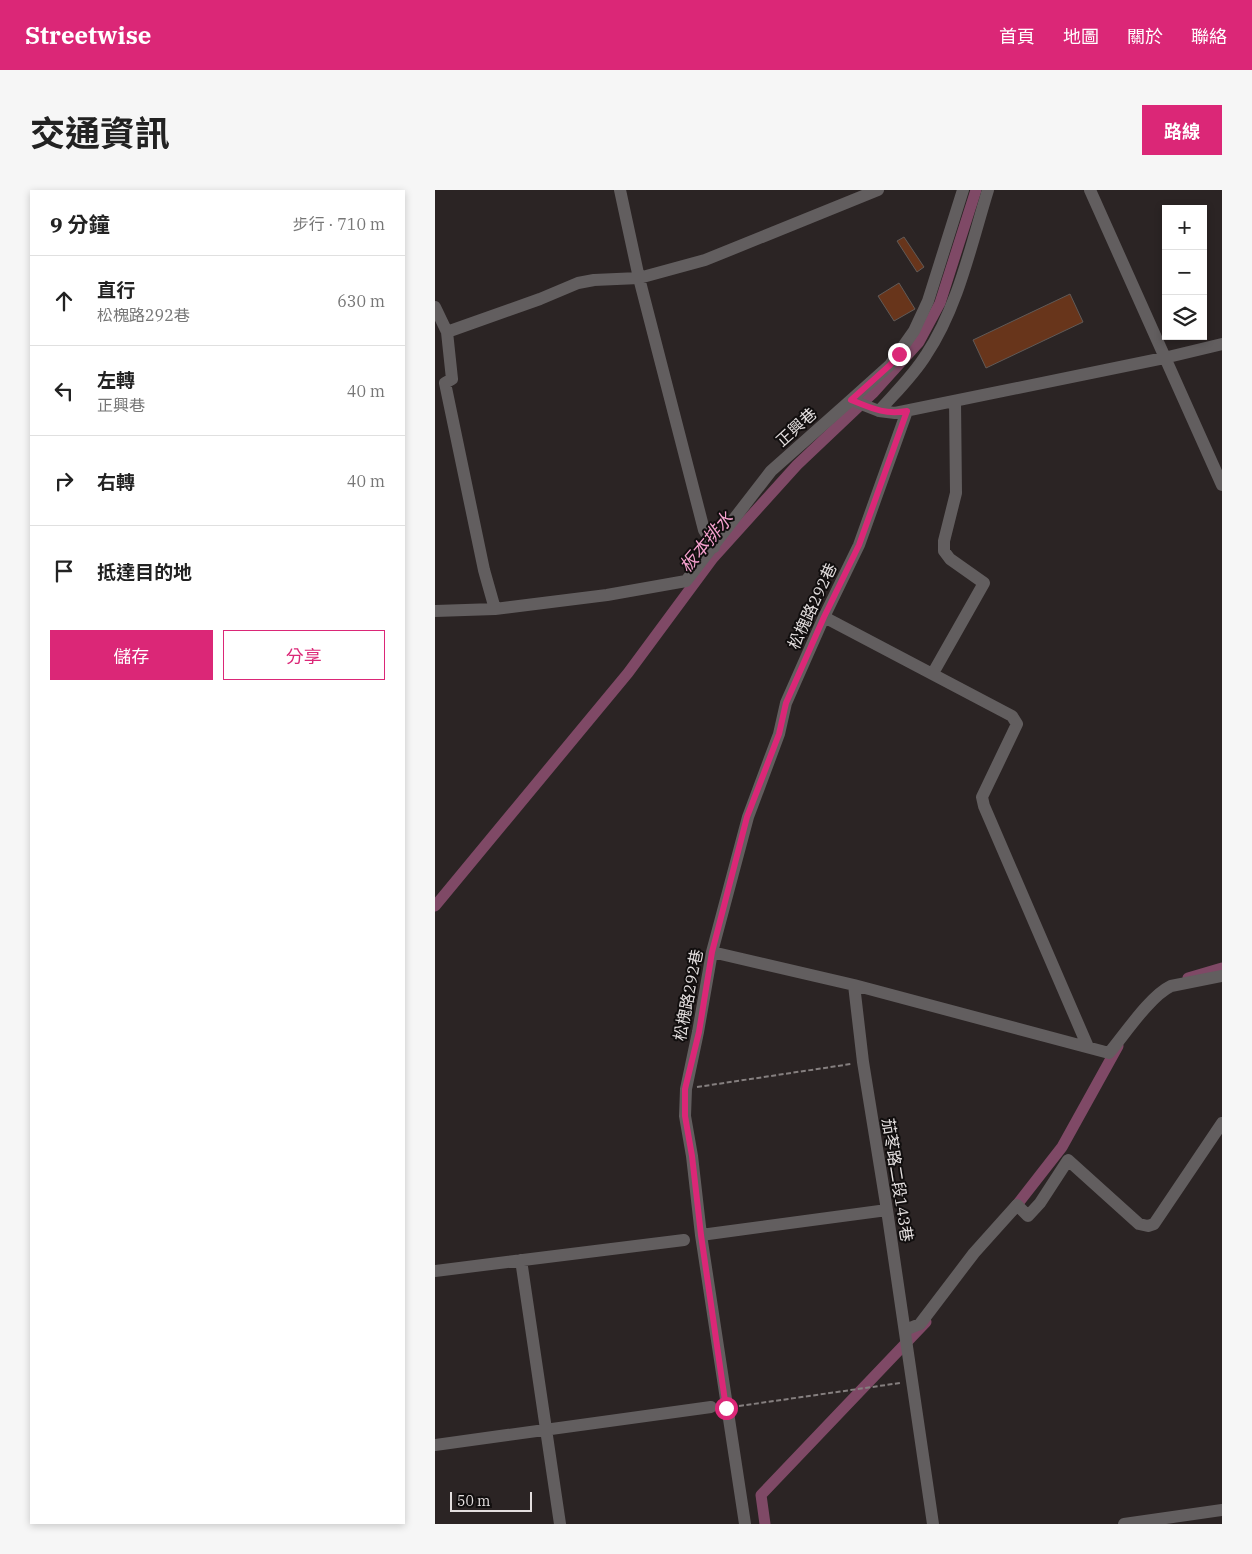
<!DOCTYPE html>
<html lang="zh-TW">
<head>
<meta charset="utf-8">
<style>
	:root { --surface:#fff; --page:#f6f6f6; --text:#222; --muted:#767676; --line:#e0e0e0; --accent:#db2777 }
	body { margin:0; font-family:"IBM Plex Serif","Noto Sans TC",serif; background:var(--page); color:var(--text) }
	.controls { position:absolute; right:15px; top:15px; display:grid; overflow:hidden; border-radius:0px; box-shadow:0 2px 8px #0003 }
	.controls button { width:45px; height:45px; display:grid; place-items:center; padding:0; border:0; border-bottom:1px solid var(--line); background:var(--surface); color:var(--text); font:25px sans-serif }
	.scale { position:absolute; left:15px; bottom:12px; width:82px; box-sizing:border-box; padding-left:5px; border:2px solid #e4dfdf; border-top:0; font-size:14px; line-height:18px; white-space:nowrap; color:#e4dfdf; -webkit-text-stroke:4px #110e0e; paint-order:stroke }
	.stop { position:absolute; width:15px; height:15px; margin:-11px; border:4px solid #db2777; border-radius:50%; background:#fff }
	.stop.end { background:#db2777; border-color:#fff; box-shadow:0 1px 5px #0008 }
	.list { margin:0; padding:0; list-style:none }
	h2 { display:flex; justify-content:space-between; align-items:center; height:65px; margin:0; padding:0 20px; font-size:21px }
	h2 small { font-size:16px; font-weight:400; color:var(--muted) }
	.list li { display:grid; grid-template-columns:32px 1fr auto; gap:15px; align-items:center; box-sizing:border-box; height:90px; padding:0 20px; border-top:1px solid var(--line) }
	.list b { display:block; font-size:19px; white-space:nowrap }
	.list p { margin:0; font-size:16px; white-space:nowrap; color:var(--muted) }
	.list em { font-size:16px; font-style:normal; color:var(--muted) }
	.actions { display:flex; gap:10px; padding:15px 20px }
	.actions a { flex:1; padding:11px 0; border:1px solid var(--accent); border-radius:0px; text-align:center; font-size:18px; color:var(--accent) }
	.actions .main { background:var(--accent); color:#fff }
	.icon { flex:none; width:28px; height:28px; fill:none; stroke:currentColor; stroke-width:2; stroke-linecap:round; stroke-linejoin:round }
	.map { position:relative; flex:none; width:787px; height:1334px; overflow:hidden; border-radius:0px }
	header { display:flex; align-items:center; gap:30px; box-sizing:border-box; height:70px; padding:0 25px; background:var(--accent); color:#fff }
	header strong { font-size:24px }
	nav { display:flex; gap:28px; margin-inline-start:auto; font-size:18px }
	.intro { display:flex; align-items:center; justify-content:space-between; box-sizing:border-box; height:120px; padding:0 30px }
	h1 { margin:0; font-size:35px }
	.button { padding:12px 22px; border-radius:0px; background:var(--accent); color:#fff; font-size:18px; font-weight:700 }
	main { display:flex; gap:30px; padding:0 30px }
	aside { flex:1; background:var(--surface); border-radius:0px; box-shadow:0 2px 8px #0003 }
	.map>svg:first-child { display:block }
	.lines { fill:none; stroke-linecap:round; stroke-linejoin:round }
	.canal { stroke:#7f4966; stroke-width:11 }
	.building { fill:#68351b; stroke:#615a57 }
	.path { stroke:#857f7f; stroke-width:2; stroke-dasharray:5 2.5; stroke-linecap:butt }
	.minor { stroke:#625e5f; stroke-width:12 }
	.route { stroke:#db2777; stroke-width:6 }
	.labels { text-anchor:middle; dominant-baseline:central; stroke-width:4; stroke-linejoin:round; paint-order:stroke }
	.street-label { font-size:16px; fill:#e4dfdf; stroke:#110e0e }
	.water-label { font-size:18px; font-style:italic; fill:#f5a1ce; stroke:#110e0e }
</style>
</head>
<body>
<header>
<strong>Streetwise</strong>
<nav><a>首頁</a><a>地圖</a><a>關於</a><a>聯絡</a></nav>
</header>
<div class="intro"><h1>交通資訊</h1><a class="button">路線</a></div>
<main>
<aside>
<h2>9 分鐘<small>步行 · 710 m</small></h2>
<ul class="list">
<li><svg class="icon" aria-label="ahead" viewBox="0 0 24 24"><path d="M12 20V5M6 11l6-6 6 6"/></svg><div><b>直行</b><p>松槐路292巷</p></div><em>630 m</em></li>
<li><svg class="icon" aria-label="left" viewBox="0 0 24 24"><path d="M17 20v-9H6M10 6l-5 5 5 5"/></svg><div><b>左轉</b><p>正興巷</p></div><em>40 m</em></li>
<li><svg class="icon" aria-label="right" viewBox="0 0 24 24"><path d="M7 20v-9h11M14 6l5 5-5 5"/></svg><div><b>右轉</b></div><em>40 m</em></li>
<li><svg class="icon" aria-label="arrive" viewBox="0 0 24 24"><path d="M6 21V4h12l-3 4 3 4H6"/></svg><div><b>抵達目的地</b></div></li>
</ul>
<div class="actions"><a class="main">儲存</a><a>分享</a></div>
</aside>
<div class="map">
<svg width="787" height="1334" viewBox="0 0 787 1334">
	<rect width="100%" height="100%" fill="#2b2424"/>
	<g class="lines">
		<!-- canal -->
		<path class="canal" d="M 0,716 L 193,483 L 278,368 L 362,275 L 438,203 L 484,152 L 505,113 L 541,0
			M 753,788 L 787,778
			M 577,1021 L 627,957 L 683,856
			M 330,1334 L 326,1305 L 491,1132"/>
	</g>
	<!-- building -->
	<path class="building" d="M 469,47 L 489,77 L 482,82 L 462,51 Z
		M 464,93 L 480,119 L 459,131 L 443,106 Z
		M 635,104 L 648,132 L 551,178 L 538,150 Z"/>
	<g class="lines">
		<!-- path -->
		<path class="path" d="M 262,897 L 416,874
			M 304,1216 L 465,1193"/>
		<!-- minor -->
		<path class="minor" d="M 185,0 L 204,88 L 269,340 L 279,357
			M 655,0 L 787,295
			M 0,117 L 12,142 L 105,109 L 143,93 L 159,90 L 204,88 L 270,70 L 443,0
			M 12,142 L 17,189 L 10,193 L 49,380 L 60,419
			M 416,210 L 455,175 L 479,141 L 493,111 L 528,0
			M 444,221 C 460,203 478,186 491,165 C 523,117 536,55 553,0
			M 0,421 L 60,419 L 172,405 L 251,391 L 336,281 L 416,210 L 444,221 L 460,223 L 729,168 L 787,154
			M 389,427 L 577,526 L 582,534 L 547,607 L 549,616 L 653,857
			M 498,483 L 549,393 L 515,369 L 509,361 L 509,351 L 521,303 L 520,211
			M 277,762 L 419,795 L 428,872 L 452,1020 L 498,1334
			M 419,795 L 674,863 C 690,844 715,806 736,796 L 787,786
			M 266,1045 L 452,1020
			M 86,1070 L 125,1334
			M 0,1081 L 249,1050
			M 470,1140 L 485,1134 L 539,1063 L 582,1015 L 593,1026 L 605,1013 L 633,970 L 704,1034 L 713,1036 L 719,1034 L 787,933
			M 0,1255 L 276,1217
			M 310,1334 L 266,1045 L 257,966 L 250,926 L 251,899 L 263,842 L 277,762 L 313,627 L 344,544 L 351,513 L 389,427 L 424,355 L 472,221
			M 689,1334 L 787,1320"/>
	</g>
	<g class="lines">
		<!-- route -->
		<path class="route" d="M 291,1218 L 266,1045 L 257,966 L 250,926 L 250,899 L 264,842 L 277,762 L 312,627 L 344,544 L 351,513 L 389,427 L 424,355 L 472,221 C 449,225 436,218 416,210 L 455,175 L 464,164"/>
	</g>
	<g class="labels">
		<!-- street labels -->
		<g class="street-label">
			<text transform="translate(361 237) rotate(-42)">正興巷</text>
			<text transform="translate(377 416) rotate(-65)">松槐路292巷</text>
			<text transform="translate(253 805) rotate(-79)">松槐路292巷</text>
			<text transform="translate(463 990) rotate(81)">茄苳路二段143巷</text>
		</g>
		<!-- water labels -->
		<g class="water-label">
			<text transform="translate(271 352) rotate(-50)">板本排水</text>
		</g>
	</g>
</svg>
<div class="controls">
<button>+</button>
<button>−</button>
<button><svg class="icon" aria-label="layers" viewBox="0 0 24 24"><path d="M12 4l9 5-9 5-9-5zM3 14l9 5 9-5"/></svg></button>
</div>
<div class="scale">50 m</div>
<div class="stop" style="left:291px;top:1218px"></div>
<div class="stop end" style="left:464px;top:164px"></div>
</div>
</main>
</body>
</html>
